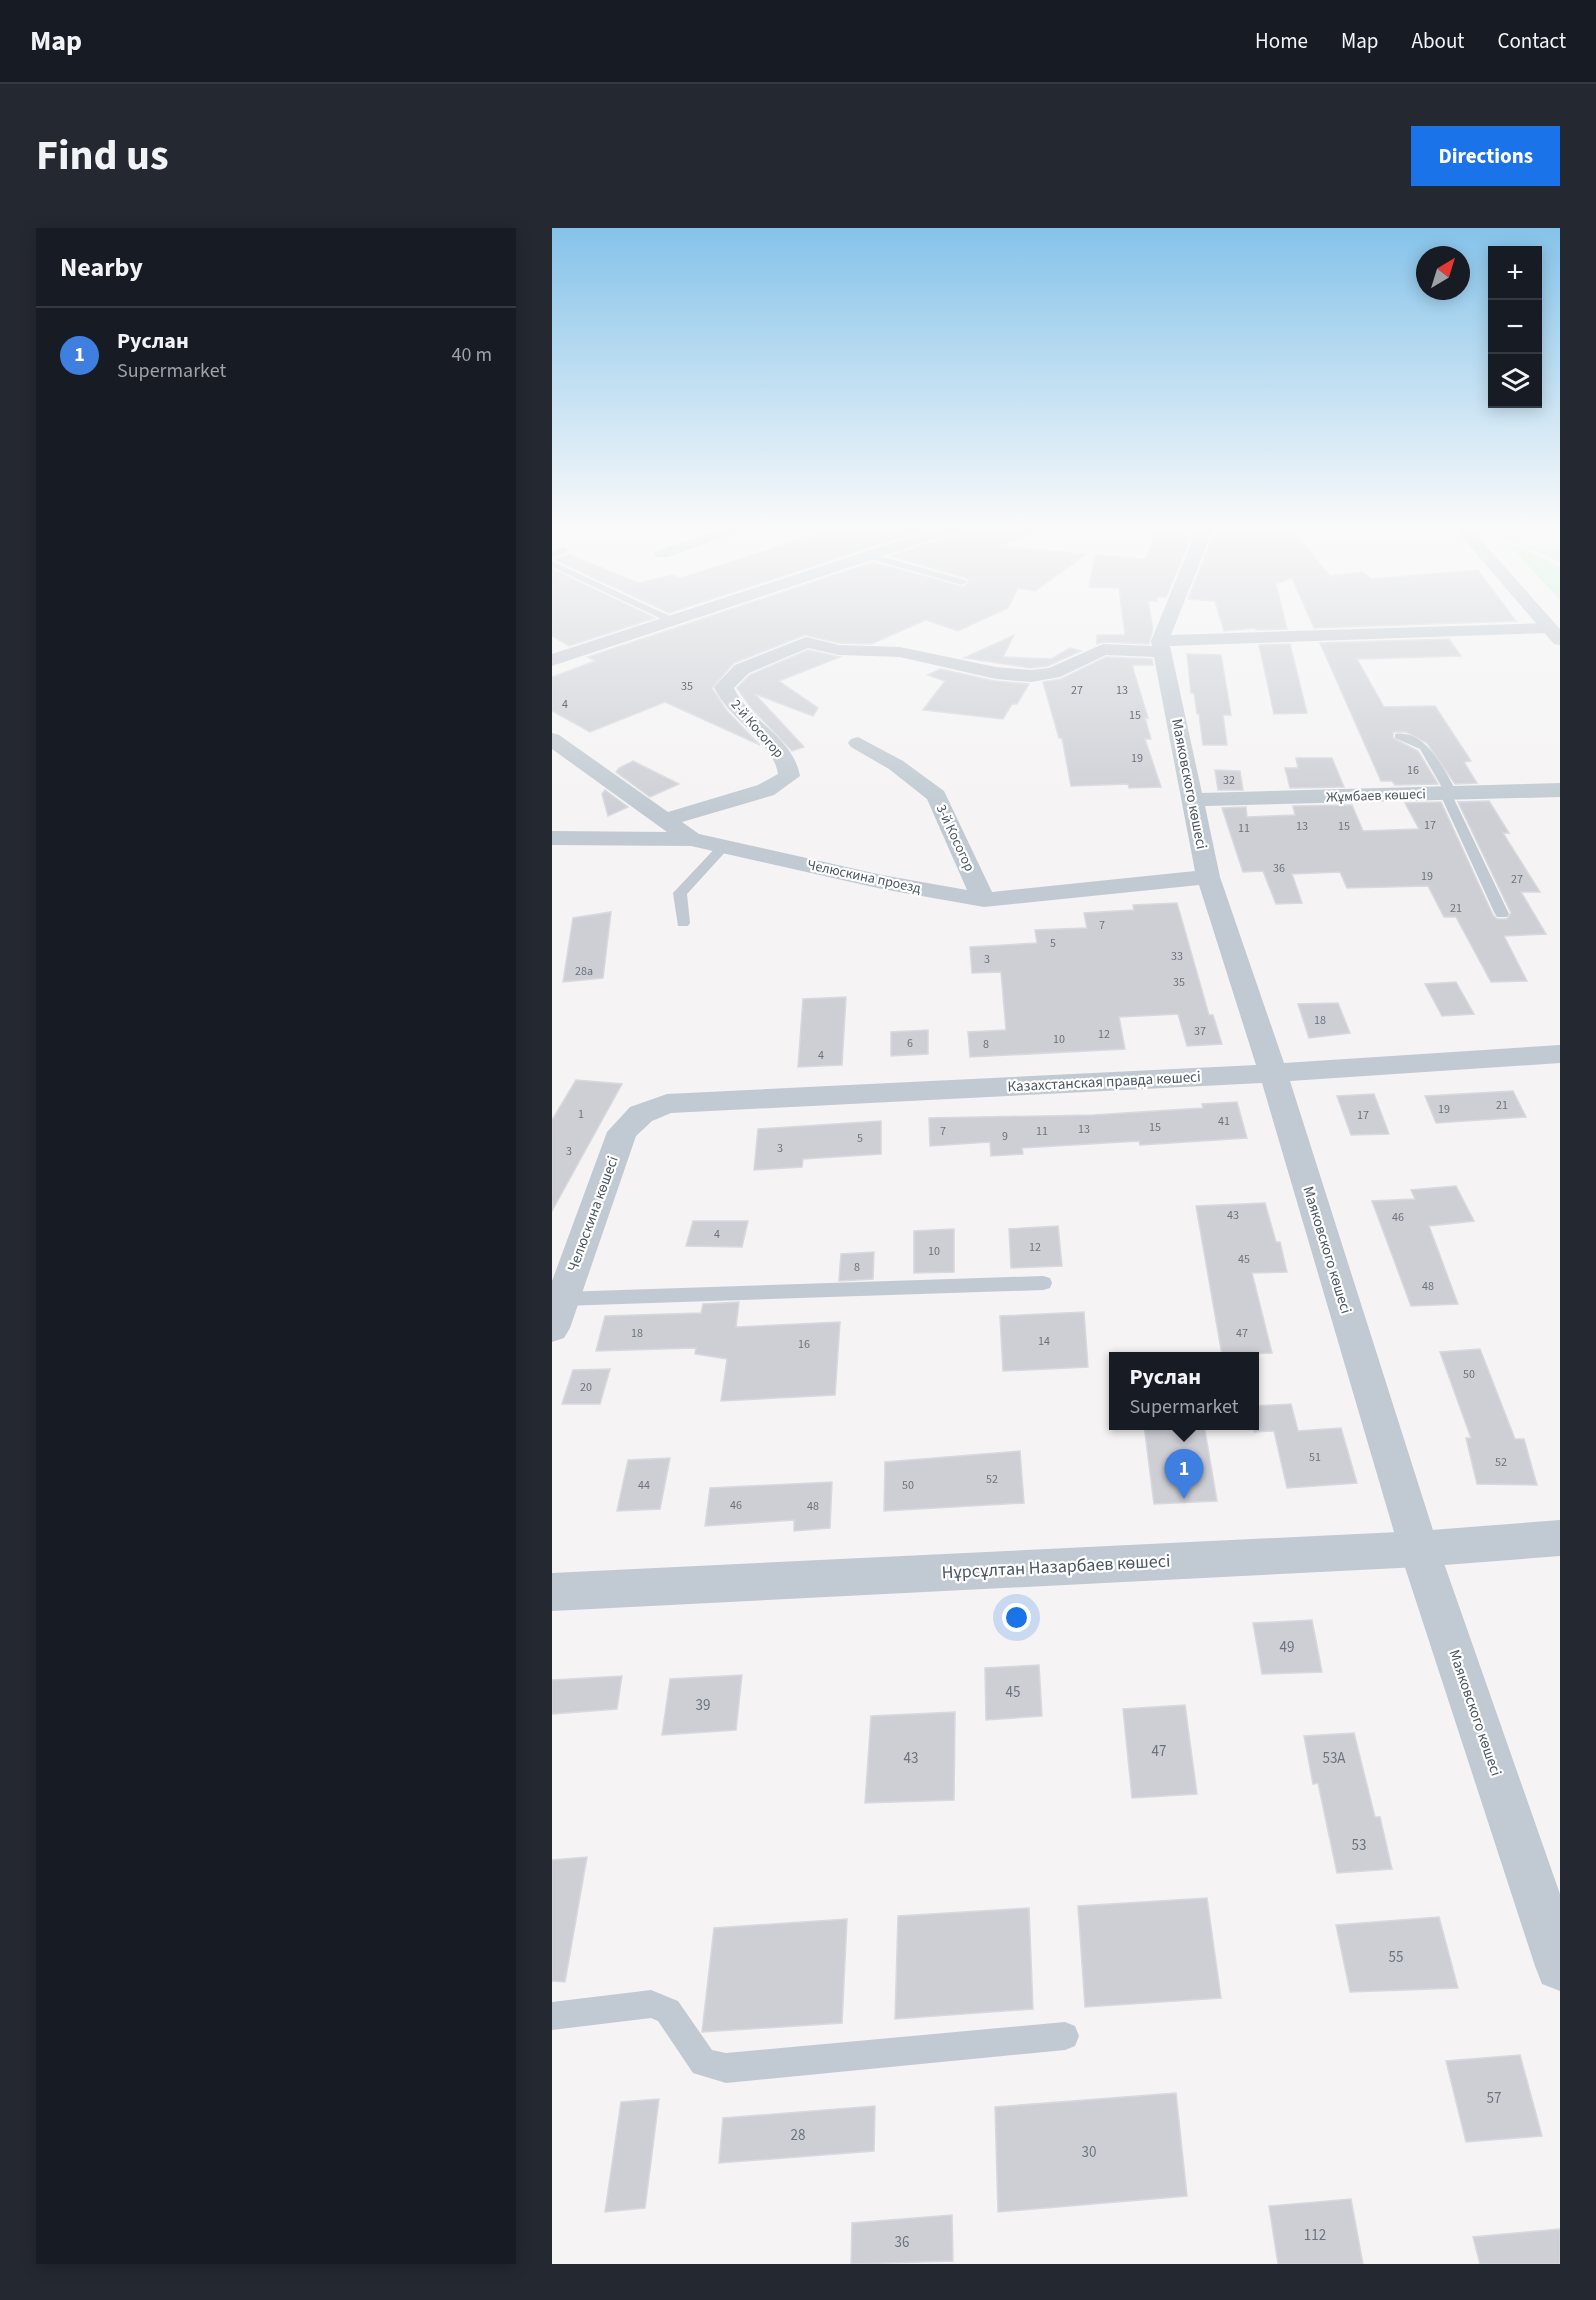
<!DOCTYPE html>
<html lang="en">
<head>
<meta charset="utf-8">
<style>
	:root { --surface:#171b24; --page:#242831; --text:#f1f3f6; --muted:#9ea1a6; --line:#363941; --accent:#1a73e8 }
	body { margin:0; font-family:"Source Sans 3",sans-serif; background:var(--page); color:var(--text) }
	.controls { position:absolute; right:18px; top:18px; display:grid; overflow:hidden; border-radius:0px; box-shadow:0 3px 15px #0003 }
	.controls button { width:54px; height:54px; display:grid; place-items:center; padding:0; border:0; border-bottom:2px solid var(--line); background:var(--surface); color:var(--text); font:30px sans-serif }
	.compass { position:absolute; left:864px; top:18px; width:54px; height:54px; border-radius:50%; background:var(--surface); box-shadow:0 3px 15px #0003; rotate:38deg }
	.you { position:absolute; left:465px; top:1390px; width:21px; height:21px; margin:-15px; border:4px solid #fff; border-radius:50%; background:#1a73e8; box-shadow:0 0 0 9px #1a73e833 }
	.badge { display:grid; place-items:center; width:39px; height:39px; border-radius:50%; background:var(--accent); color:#fff; font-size:20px; font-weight:700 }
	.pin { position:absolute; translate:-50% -50px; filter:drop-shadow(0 2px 3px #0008) }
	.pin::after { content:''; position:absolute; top:32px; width:21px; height:18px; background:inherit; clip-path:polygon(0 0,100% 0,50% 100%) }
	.popup { position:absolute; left:557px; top:1124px; width:150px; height:78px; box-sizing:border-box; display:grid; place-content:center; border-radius:0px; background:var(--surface); filter:drop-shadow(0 2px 4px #0005); font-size:20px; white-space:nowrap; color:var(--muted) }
	.popup b { font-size:22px; color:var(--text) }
	.popup::after { content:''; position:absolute; left:50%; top:100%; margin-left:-12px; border:12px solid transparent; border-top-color:var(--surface) }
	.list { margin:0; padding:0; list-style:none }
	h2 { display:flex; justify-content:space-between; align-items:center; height:78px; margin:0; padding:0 24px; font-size:26px }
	h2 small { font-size:20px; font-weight:400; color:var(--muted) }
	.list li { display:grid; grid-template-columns:39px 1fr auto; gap:18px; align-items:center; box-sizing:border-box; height:96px; padding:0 24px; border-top:2px solid var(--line) }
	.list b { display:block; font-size:22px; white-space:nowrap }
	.list p { margin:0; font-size:20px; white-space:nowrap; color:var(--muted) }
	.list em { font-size:20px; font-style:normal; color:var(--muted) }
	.icon { flex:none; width:33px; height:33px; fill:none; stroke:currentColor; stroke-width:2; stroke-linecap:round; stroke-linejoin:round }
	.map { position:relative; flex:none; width:1008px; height:2036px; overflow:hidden; border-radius:0px }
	header { display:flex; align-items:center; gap:36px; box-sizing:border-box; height:84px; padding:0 30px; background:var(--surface); border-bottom:2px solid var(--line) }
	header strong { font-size:28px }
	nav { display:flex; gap:33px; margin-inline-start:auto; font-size:21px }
	.intro { display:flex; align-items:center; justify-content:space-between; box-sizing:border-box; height:144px; padding:0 36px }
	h1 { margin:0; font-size:42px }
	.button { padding:15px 27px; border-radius:0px; background:var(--accent); color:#fff; font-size:21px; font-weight:700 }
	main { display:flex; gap:36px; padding:0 36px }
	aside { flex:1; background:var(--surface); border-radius:0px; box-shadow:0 3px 15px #0003 }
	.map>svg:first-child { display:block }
	.green { fill:#c3f1d5 }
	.building { fill:#cdcfd5; stroke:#d7d9de; stroke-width:1.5 }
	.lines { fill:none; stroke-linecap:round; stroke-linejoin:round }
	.service { fill:#c1cad2; fill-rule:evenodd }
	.minor { fill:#c1cad2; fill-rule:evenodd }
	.tertiary { fill:#c1cad2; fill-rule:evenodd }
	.labels { text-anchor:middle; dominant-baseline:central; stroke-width:4.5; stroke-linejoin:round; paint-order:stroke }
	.number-label { font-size:12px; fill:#6b747e }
	.far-street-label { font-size:14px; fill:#4a5661; stroke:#fff }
	.street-label { font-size:15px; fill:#4a5661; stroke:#fff }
	.near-number-label { font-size:15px; fill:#6b747e }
	.near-street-label { font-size:18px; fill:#4a5661; stroke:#fff }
</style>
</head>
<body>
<header>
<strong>Map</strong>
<nav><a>Home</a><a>Map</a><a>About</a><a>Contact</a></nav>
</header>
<div class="intro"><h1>Find us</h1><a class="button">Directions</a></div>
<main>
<aside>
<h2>Nearby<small></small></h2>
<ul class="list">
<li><span class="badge" style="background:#3f7fe0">1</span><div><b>Руслан</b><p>Supermarket</p></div><em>40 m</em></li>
</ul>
</aside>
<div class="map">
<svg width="1008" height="2036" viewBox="0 0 1008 2036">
	<rect width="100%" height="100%" fill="#f5f3f3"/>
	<!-- green -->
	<path class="green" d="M 951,301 L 1008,301 L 1008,309 L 1001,309 L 996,305 L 972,305 L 962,311 L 951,311 L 945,305 Z
		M 972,317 L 1008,317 L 1008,335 Z
		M 958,318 L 966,318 L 1008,339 L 1008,372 Z"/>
	<!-- building -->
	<path class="building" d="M 281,301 L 375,301 L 117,385 L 1,331 L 17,326 L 86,355 L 120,347 L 129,350 Z
		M 408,301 L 489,301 L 447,319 L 535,326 L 483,363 L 466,360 L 456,380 L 406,403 L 374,392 L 319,416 L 287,415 L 253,407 L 182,435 L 160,460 L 175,483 L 208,517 L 113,474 L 38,504 L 0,483 L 0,449 L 43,433 L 36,429 L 321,334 L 411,359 L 417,354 L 414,350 L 338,328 L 405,306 Z
		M 667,301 L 694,301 L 693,306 L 741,303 L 778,348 L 810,344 L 820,351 L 926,342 L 964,393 L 762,400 L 740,350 L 724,356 L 735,401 L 704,402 L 704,400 L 672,403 L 663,373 L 636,371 L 661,308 L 665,308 Z
		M 604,305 L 640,307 L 614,369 L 605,369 L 605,373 L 596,373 L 601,401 L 597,416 L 551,414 L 545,416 L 545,407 L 573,407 L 567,360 L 537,359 L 543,327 L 594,331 Z
		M 0,341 L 103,390 L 17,418 L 0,408 Z
		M 462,407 L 451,429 L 499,431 L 518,420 L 529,423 L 496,438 L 479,440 L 412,430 Z
		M 897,411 L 909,428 L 805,431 L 832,479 L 883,478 L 919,533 L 912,534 L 925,555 L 903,556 L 875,515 L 854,504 L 841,504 L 841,510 L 866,523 L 886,556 L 843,557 L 840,553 L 829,553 L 768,415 Z
		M 738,416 L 755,485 L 722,486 L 707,417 Z
		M 256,422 L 288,429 L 227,453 L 266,480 L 261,488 L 203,466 L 252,519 L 240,523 L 200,481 L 185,460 L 198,447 Z
		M 635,426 L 669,427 L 679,487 L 671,487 L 675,517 L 651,517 L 647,486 L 645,486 L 642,465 L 639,465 Z
		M 554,429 L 600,431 L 601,437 L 580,437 L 596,490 L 593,490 L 599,511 L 593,511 L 609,559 L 577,560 L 576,556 L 519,558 L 510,510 L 507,510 L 491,454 L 509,451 Z
		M 388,441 L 443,453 L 477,456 L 465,476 L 460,476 L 451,491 L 371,482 L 393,453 L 376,447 Z
		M 744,530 L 780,530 L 792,559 L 738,560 L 733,540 L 746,540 Z
		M 81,533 L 127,556 L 98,569 L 64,544 L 67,540 Z
		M 663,542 L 688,543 L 691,562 L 666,562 Z
		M 53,562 L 76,579 L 56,588 L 50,566 Z
		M 937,573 L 957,605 L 951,605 L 988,664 L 969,664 L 994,706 L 952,708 L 975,753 L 939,754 L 904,689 L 892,689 L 876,658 L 795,660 L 788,644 L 740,646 L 750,675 L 724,676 L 711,643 L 691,644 L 670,580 L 694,579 L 695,589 L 743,587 L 741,578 L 800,577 L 811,603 L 867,601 L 853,575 L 889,574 L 941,687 L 945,691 L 955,691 L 959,685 L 906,574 Z
		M 625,675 L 657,787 L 661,787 L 670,816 L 635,818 L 626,786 L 567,789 L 573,821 L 418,829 L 416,804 L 454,802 L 449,744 L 420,745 L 418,719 L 485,715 L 483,702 L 535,700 L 532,685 L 582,682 L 581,677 Z
		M 59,684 L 51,750 L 11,754 L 21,690 Z
		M 904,754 L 922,786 L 890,788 L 873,756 Z
		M 294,769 L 290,837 L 246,839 L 251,771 Z
		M 786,775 L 798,805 L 757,810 L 746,776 Z
		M 376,802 L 376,826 L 339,828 L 339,804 Z
		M 24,852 L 70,856 L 0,983 L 0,892 Z
		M 961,863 L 974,889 L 884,895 L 873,868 Z
		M 822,866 L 837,906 L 799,907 L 785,868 Z
		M 685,874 L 695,910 L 588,917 L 587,913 L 470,920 L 471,926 L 439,928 L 438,914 L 378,918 L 377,890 L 541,887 L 651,880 L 650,876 Z
		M 329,893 L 329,926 L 251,931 L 250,939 L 202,942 L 206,901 Z
		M 904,958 L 922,993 L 877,998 L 906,1076 L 859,1078 L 820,973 L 863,971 L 859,962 Z
		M 713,975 L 724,1014 L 728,1014 L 735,1044 L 700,1045 L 720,1125 L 670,1127 L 644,978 Z
		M 141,993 L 196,993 L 190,1019 L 134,1018 Z
		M 506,998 L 510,1038 L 459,1040 L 457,1001 Z
		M 402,1001 L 402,1044 L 362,1045 L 362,1003 Z
		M 322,1024 L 321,1051 L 287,1053 L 289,1026 Z
		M 187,1074 L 184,1099 L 288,1094 L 283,1167 L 169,1173 L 175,1131 L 143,1126 L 144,1120 L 44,1123 L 53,1088 L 149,1085 L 151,1076 Z
		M 532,1084 L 536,1139 L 451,1143 L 448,1088 Z
		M 928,1121 L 963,1211 L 972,1211 L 985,1257 L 925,1256 L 914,1210 L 919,1210 L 888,1124 Z
		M 58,1141 L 48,1176 L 10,1176 L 21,1142 Z
		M 739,1176 L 746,1203 L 789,1200 L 805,1255 L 735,1260 L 722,1203 L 702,1204 L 702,1178 Z
		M 592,1197 L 652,1197 L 665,1273 L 602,1276 Z
		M 468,1223 L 472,1275 L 332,1283 L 333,1234 Z
		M 118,1230 L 108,1281 L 65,1283 L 76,1232 Z
		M 280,1254 L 278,1300 L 242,1303 L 242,1292 L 153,1298 L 158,1260 Z
		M 760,1392 L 770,1444 L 710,1446 L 701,1395 Z
		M 487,1437 L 490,1488 L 434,1492 L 433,1440 Z
		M 190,1447 L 184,1502 L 110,1507 L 118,1451 Z
		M 70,1448 L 65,1481 L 0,1486 L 0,1452 Z
		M 633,1477 L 645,1566 L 580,1570 L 571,1481 Z
		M 403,1484 L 402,1572 L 313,1575 L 319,1488 Z
		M 802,1505 L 823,1589 L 828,1589 L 840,1641 L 785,1645 L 766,1555 L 761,1556 L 752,1508 Z
		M 35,1629 L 13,1754 L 0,1753 L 0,1632 Z
		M 655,1670 L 669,1770 L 533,1779 L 526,1678 Z
		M 477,1680 L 481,1781 L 343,1791 L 346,1688 Z
		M 887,1689 L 906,1760 L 798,1764 L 784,1697 Z
		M 295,1691 L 290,1795 L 150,1804 L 162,1700 Z
		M 968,1827 L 990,1908 L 914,1914 L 894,1833 Z
		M 624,1865 L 635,1968 L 446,1984 L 443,1879 Z
		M 107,1871 L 93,1980 L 53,1984 L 69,1874 Z
		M 323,1878 L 322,1923 L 167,1935 L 171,1890 Z
		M 799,1971 L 811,2036 L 726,2036 L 717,1978 Z
		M 400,1987 L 401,2033 L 299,2036 L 300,1995 Z
		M 1008,2001 L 1008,2036 L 928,2036 L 921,2009 Z"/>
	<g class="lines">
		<!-- service -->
		<path class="service" d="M 13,319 L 16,324 L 0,329 L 0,323 Z
			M 318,325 L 413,352 L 415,354 L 410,357 L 315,330 Z
			M 0,333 L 124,391 L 126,393 L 118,395 L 0,339 Z
			M 843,506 C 875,501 893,544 906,566 L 901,569 L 957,686 L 955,689 L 945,689 L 943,686 L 888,566 L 892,563 L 868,521 L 843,510 Z
			M 172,614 L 176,615 L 176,621 L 135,666 L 138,695 L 136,698 L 126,698 L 121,665 L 168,615 Z
			M 491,1048 L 498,1050 L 500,1055 L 498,1060 L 491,1062 L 10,1078 L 3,1076 L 1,1071 L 3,1066 L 10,1064 Z
			M 99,1762 L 126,1773 L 160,1822 L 174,1825 L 513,1794 L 523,1798 L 527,1808 L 523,1818 L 513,1822 L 174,1855 L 141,1845 L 106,1793 L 99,1790 L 0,1802 L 0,1774 Z"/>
		<!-- minor -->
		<path class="minor" d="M 172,301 L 196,301 L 116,329 L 104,329 L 102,326 L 104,323 Z
			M 383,301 L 406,301 L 404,304 L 0,438 L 0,426 Z
			M 645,301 L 661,301 L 619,407 L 997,395 L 1006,400 L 997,405 L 618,418 L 650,565 L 1008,555 L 1008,569 L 653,578 L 668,649 L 732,835 L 1008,817 L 1008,835 L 738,853 L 887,1321 L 1008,1666 L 1008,1763 L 990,1756 L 983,1738 L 847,1321 L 710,855 L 119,885 L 100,893 L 84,908 L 18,1100 L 12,1110 L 0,1114 L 0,1053 L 55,904 L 78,879 L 115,866 L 704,837 L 647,657 L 432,679 L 330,661 L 139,618 L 0,617 L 0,603 L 115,604 L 0,521 L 0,505 L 7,507 L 116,584 L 206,557 L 226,546 C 221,513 176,491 162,459 L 183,437 L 254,409 L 287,417 L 348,419 L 444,439 L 479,442 L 497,440 L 551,416 L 600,418 L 599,413 ZM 256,420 L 287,427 L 348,429 L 444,451 L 479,454 L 508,449 L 554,427 L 602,429 L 643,643 L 440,664 L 392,563 L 351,533 L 306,509 L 299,511 L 296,515 L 299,519 L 337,541 L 375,571 L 415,662 L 330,647 L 147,606 L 130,594 L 222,567 L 248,548 C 241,509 198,494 182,460 L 197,445 Z"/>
		<!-- tertiary -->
		<path class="tertiary" d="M 903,301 L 919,301 L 1008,401 L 1008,417 L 1002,416 Z
			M 1008,1292 L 1008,1328 L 867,1339 L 0,1383 L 0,1345 L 867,1303 Z"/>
	</g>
	<!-- sky -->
	<linearGradient id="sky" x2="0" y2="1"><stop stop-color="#85c3ea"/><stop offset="0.51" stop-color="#fafafa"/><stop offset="1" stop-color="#fafafa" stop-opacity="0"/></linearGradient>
	<rect width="1008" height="586" fill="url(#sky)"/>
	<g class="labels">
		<!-- number labels -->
		<g class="number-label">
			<text x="135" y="458">35</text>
			<text x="525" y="462">27</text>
			<text x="570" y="462">13</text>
			<text x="13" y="476">4</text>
			<text x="583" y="487">15</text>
			<text x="585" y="530">19</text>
			<text x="861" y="542">16</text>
			<text x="677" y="552">32</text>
			<text x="878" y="597">17</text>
			<text x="750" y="598">13</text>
			<text x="792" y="598">15</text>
			<text x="692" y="600">11</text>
			<text x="727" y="640">36</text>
			<text x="875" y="648">19</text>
			<text x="965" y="651">27</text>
			<text x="904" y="680">21</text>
			<text x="550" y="697">7</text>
			<text x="501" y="715">5</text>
			<text x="625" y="728">33</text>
			<text x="435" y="731">3</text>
			<text x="32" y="743">28а</text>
			<text x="627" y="754">35</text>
			<text x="768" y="792">18</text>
			<text x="648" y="803">37</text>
			<text x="552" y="806">12</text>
			<text x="507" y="811">10</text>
			<text x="358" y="815">6</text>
			<text x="434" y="816">8</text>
			<text x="269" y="827">4</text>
			<text x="950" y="877">21</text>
			<text x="892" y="881">19</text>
			<text x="29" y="886">1</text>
			<text x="811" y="887">17</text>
			<text x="672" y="893">41</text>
			<text x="603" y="899">15</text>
			<text x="532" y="901">13</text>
			<text x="391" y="903">7</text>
			<text x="490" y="903">11</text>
			<text x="453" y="908">9</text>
			<text x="308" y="910">5</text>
			<text x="228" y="920">3</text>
			<text x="17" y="923">3</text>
			<text x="681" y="987">43</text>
			<text x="846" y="989">46</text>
			<text x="165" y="1006">4</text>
			<text x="483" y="1019">12</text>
			<text x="382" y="1023">10</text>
			<text x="692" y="1031">45</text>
			<text x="305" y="1039">8</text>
			<text x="876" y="1058">48</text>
			<text x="85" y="1105">18</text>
			<text x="690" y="1105">47</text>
			<text x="492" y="1113">14</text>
			<text x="252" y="1116">16</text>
			<text x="917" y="1146">50</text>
			<text x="34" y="1159">20</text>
			<text x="763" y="1229">51</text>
			<text x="949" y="1234">52</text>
			<text x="440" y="1251">52</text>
			<text x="92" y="1257">44</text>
			<text x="356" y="1257">50</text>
			<text x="184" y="1277">46</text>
			<text x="261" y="1278">48</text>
		</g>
		<!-- far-street labels -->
		<g class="far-street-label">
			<text transform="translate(205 501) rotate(49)">2-й Косогор</text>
			<text transform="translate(824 568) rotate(-2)">Жұмбаев көшесі</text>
			<text transform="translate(403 610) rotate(65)">3-й Косогор</text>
			<text transform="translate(312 649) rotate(12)">Челюскина проезд</text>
		</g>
		<!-- street labels -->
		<g class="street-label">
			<text transform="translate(637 556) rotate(79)">Маяковского көшесі</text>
			<text transform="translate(552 854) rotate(-3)">Казахстанская правда көшесі</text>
			<text transform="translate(41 986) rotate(-70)">Челюскина көшесі</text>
			<text transform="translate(775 1022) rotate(73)">Маяковского көшесі</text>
			<text transform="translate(923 1485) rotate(71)">Маяковского көшесі</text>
		</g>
		<!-- near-number labels -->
		<g class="near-number-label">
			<text x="735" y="1419">49</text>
			<text x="461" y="1464">45</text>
			<text x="151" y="1477">39</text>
			<text x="607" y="1523">47</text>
			<text x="359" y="1530">43</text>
			<text x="782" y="1530">53А</text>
			<text x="807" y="1617">53</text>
			<text x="844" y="1729">55</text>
			<text x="942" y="1870">57</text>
			<text x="246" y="1907">28</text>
			<text x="537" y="1924">30</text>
			<text x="763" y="2007">112</text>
			<text x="350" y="2014">36</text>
		</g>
		<!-- near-street labels -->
		<g class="near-street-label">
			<text transform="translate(504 1339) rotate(-3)">Нұрсұлтан Назарбаев көшесі</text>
		</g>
	</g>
</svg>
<div class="controls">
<button>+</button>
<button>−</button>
<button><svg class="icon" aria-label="layers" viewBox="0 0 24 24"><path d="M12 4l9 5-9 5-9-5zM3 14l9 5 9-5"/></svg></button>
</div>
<svg class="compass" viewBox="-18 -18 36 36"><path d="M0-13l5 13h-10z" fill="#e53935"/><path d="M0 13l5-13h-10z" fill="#9ea1a6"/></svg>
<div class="you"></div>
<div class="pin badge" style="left:632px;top:1271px;background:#3f7fe0">1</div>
<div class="popup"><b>Руслан</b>Supermarket</div>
</div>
</main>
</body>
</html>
